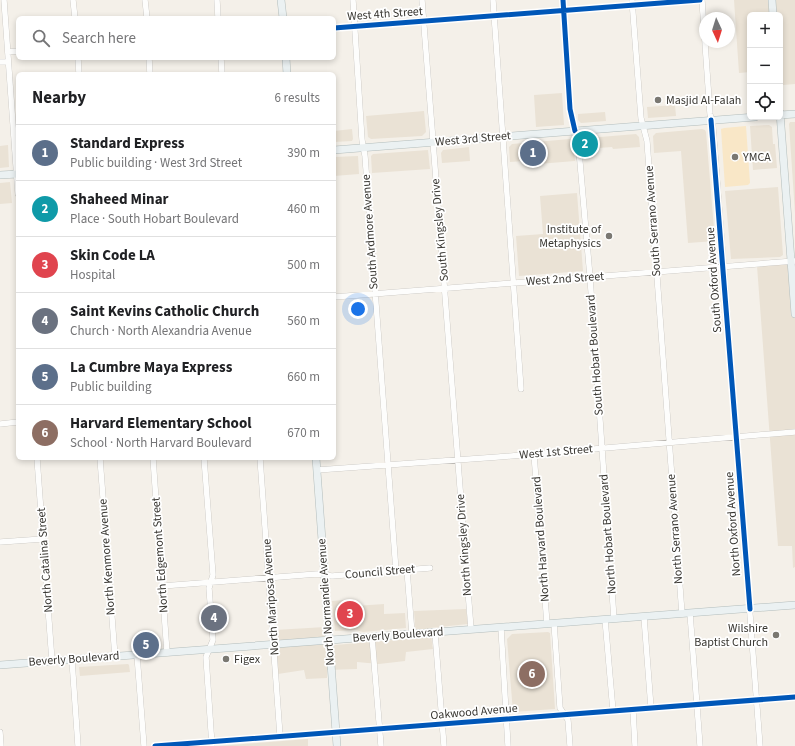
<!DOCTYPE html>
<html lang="en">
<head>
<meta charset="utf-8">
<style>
	:root { --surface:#fff; --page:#f6f6f6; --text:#202124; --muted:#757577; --line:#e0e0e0; --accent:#2563eb }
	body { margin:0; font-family:"Source Sans 3",sans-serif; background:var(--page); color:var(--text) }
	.controls { position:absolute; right:12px; top:12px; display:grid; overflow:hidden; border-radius:6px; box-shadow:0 2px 6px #0003 }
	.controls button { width:36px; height:36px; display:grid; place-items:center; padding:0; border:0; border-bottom:1px solid var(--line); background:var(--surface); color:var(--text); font:20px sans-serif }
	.compass { position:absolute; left:699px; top:12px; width:36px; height:36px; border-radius:50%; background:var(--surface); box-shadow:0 2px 6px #0003; rotate:176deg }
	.you { position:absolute; left:358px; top:309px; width:14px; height:14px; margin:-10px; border:3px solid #fff; border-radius:50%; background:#1a73e8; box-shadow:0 0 0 6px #1a73e833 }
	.badge { display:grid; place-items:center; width:26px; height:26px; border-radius:50%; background:var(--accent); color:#fff; font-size:13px; font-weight:700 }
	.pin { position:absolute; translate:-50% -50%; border:2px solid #fff; box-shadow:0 1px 4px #0006 }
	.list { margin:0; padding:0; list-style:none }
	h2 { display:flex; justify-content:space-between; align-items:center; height:52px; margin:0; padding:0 16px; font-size:17px }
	h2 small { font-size:13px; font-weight:400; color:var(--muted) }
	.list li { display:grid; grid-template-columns:26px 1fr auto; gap:12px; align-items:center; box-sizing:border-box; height:56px; padding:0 16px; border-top:1px solid var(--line) }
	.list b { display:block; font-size:15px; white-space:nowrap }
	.list p { margin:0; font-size:13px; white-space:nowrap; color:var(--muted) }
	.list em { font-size:13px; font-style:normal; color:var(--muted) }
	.icon { flex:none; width:22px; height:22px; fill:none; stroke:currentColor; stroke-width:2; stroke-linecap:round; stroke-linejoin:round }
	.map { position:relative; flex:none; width:795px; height:746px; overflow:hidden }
	.search { position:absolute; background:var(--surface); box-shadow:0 2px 6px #0003; left:16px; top:16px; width:320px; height:44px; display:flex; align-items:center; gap:10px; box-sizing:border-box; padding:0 14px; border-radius:6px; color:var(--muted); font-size:15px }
	.panel { position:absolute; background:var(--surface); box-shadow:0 2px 6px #0003; left:16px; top:72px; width:320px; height:388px; border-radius:6px }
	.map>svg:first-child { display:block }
	.built { fill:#eae2d5 }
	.garden { fill:#f9e7c7 }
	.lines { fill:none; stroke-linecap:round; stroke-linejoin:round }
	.minor-casing { stroke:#bcb9b4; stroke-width:6 }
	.major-casing { stroke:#b3bdbc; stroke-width:8 }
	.minor { stroke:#fdfdfc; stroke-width:5.5 }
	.major { stroke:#ebf1f2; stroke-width:7 }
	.cycleway-casing { stroke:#fff; stroke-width:8 }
	.cycleway { stroke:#0057b8; stroke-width:5 }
	.poi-dot { fill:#7a7872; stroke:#fff; stroke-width:1.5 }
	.labels { text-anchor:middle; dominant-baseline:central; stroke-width:3.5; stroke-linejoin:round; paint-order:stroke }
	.street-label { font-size:12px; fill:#393732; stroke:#fff }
	.poi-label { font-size:12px; fill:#393732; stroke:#fff; text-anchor:start }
</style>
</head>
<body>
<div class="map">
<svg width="795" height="746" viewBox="0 0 795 746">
	<rect width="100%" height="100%" fill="#f4f0e9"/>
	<!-- built -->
	<path class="built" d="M 734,0 L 795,0 L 795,84 L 783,85 L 782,69 L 780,69 L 780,15 L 750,15 L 750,72 L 739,73 Z
		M 562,93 L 564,125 L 536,127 L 534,95 Z
		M 675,105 L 676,116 L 648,118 L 647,107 Z
		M 424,111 L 426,132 L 422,136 L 371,139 L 368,137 L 366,116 Z
		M 605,112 L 606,121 L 581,123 L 578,120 L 578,114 Z
		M 790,122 L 795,122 L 795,213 L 789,124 Z
		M 769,125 L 772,127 L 773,144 L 775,144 L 777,168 L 753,170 L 750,126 Z
		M 352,129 L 353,139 L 352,141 L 334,142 L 334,131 Z
		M 702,129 L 705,130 L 706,132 L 715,241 L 688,243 L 681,151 L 654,153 L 653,136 L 656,133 Z
		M 636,134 L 639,137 L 640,147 L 613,149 L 612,147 L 585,149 L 584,141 L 588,138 Z
		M 570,139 L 573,143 L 575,161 L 538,164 L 537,160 L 510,162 L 509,147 L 512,144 Z
		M 8,145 L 9,167 L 0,168 L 0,146 Z
		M 469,147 L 470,161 L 442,163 L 441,153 L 443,150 Z
		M 428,150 L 430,169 L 372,173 L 371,156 L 373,154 Z
		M 358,156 L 359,174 L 334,176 L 334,157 Z
		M 10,182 L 12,203 L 0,204 L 0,183 Z
		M 778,187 L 783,255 L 780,257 L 731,259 L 725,191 Z
		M 577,193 L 583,271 L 519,276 L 516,236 L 543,234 L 540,196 Z
		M 795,263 L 795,567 L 793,568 L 792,546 L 778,546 L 757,266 Z
		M 354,599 L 355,606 L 384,604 L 384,614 L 405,613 L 406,628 L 363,632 L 355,630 L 335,631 L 332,601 Z
		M 466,609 L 468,624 L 430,628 L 433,649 L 406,652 L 405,661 L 379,664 L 357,662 L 357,669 L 327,670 L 327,678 L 306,679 L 304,670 L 278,674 L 275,630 L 325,627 L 324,646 L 416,638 L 414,611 Z
		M 548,632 L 550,633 L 555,709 L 513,712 L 507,639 L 512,634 Z
		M 128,664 L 129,665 L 130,672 L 80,676 L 79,667 Z
		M 308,739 L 308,746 L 219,746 Z"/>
	<!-- garden -->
	<path class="garden" d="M 746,126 L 750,183 L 748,185 L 725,187 L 721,129 L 724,128 Z"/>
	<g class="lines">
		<!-- minor casing -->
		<g class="minor-casing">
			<path id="minor" d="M 4,0 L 18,194
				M 73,0 L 75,18
				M 145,0 L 147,18
				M 217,0 L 218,18
				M 353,0 L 362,140 L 365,156 L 396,571
				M 422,0 L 471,629
				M 493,0 L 521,389
				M 563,0 L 570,109 L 578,139 L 590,277 L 614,619
				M 632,0 L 641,118 L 647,141 L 682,614
				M 702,0 L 710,114 L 713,127 L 760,746
				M 334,28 L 700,0
				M 8,52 L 18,51
				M 78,58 L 79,74
				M 149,58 L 150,74
				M 221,58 L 222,74
				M 0,62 L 8,62
				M 334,297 L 795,261
				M 0,424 L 18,422
				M 534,454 L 547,624
				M 37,458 L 52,661
				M 100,458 L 115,657
				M 153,458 L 167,653
				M 204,458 L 213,575 L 209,588 L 213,640 L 206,657 L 212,746
				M 260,458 L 280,736
				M 317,470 L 498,457 L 795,432
				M 0,542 L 43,539
				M 407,570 L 412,634
				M 162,586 L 317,574 L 332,576 L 430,568
				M 690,613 L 700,746
				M 644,617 L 651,708
				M 605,619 L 613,711
				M 554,623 L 560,708 L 568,720 L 570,746
				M 501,628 L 508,746
				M 435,633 L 444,746
				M 372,637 L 381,746
				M 137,655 L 144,746
				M 72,660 L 78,746
				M 633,710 L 635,746
				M 0,732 L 1,746
				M 155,746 L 795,697"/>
		</g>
		<!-- major casing -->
		<g class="major-casing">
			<path id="major" d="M 281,0 L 283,18
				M 772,0 L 773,15
				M 286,58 L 287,74
				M 780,113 L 795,314
				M 780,115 L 795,114
				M 334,150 L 755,117
				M 0,175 L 18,174
				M 316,458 L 337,746
				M 0,665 L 795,605"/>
		</g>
		<!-- minor -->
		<use href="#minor" class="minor"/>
		<!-- major -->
		<use href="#major" class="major"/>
		<!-- cycleway casing -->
		<g class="cycleway-casing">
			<path id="cycleway" d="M 563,0 L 570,109 L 575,131
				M 334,28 L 700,0
				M 711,120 L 750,609
				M 155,746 L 795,697"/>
		</g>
		<!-- cycleway -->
		<use href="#cycleway" class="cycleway"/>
	</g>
	<!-- markers -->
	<g class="poi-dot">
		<circle cx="658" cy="100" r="4"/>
		<circle cx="735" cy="157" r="4"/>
		<circle cx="609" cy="236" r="4"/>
		<circle cx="776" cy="635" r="4"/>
		<circle cx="226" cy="659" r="4"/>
	</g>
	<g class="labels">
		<!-- street labels -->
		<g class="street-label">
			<text transform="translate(385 14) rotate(-4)">West 4th Street</text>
			<text transform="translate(473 139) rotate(-5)">West 3rd Street</text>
			<text transform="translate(653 221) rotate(-94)">South Serrano Avenue</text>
			<text transform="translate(440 230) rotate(-95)">South Kingsley Drive</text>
			<text transform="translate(370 232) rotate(-94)">South Ardmore Avenue</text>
			<text transform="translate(565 279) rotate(-4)">West 2nd Street</text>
			<text transform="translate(714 280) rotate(-94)">South Oxford Avenue</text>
			<text transform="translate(595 355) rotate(-94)">South Hobart Boulevard</text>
			<text transform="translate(556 452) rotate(-5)">West 1st Street</text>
			<text transform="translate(733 524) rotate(-94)">North Oxford Avenue</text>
			<text transform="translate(675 529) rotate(-94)">North Serrano Avenue</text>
			<text transform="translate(608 534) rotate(-94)">North Hobart Boulevard</text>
			<text transform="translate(541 539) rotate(-94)">North Harvard Boulevard</text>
			<text transform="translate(464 545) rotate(-94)">North Kingsley Drive</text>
			<text transform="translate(160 555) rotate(-94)">North Edgemont Street</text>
			<text transform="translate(107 557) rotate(-94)">North Kenmore Avenue</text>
			<text transform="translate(45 560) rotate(-94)">North Catalina Street</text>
			<text transform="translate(380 572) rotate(-5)">Council Street</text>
			<text transform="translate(271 597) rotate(-94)">North Mariposa Avenue</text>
			<text transform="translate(326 602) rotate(-94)">North Normandie Avenue</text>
			<text transform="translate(398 635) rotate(-4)">Beverly Boulevard</text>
			<text transform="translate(74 659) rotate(-4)">Beverly Boulevard</text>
			<text transform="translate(474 712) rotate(-5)">Oakwood Avenue</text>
		</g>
		<!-- poi labels -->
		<g class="poi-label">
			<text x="666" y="100">Masjid Al-Falah</text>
			<text x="743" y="157">YMCA</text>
			<text x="601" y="229" text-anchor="end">Institute of<tspan x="601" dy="14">Metaphysics</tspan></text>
			<text x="768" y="628" text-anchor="end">Wilshire<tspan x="768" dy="14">Baptist Church</tspan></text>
			<text x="234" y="659">Figex</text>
		</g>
	</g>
</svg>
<div class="controls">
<button>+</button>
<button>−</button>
<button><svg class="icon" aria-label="locate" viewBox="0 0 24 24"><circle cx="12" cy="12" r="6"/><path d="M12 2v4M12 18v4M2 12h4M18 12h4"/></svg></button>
</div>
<svg class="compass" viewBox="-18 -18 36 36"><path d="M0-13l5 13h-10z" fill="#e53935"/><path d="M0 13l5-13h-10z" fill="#757577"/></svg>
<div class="you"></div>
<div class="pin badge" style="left:533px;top:153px;background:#5c6f8a">1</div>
<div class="pin badge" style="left:585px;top:144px;background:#0f9aa8">2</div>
<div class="pin badge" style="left:350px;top:614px;background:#e0444e">3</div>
<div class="pin badge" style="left:214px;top:618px;background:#6b7280">4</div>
<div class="pin badge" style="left:146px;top:645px;background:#5c6f8a">5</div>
<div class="pin badge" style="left:532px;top:674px;background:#8d6e63">6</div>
<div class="search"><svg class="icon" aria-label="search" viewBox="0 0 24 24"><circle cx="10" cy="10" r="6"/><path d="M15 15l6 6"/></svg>Search here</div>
<section class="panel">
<h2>Nearby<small>6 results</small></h2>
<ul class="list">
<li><span class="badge" style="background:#5c6f8a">1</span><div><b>Standard Express</b><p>Public building · West 3rd Street</p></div><em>390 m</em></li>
<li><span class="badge" style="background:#0f9aa8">2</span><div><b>Shaheed Minar</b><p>Place · South Hobart Boulevard</p></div><em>460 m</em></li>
<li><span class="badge" style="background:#e0444e">3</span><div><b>Skin Code LA</b><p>Hospital</p></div><em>500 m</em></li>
<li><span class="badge" style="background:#6b7280">4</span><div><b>Saint Kevins Catholic Church</b><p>Church · North Alexandria Avenue</p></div><em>560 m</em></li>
<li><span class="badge" style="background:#5c6f8a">5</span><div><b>La Cumbre Maya Express</b><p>Public building</p></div><em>660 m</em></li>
<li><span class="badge" style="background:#8d6e63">6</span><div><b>Harvard Elementary School</b><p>School · North Harvard Boulevard</p></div><em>670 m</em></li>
</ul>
</section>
</div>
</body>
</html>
